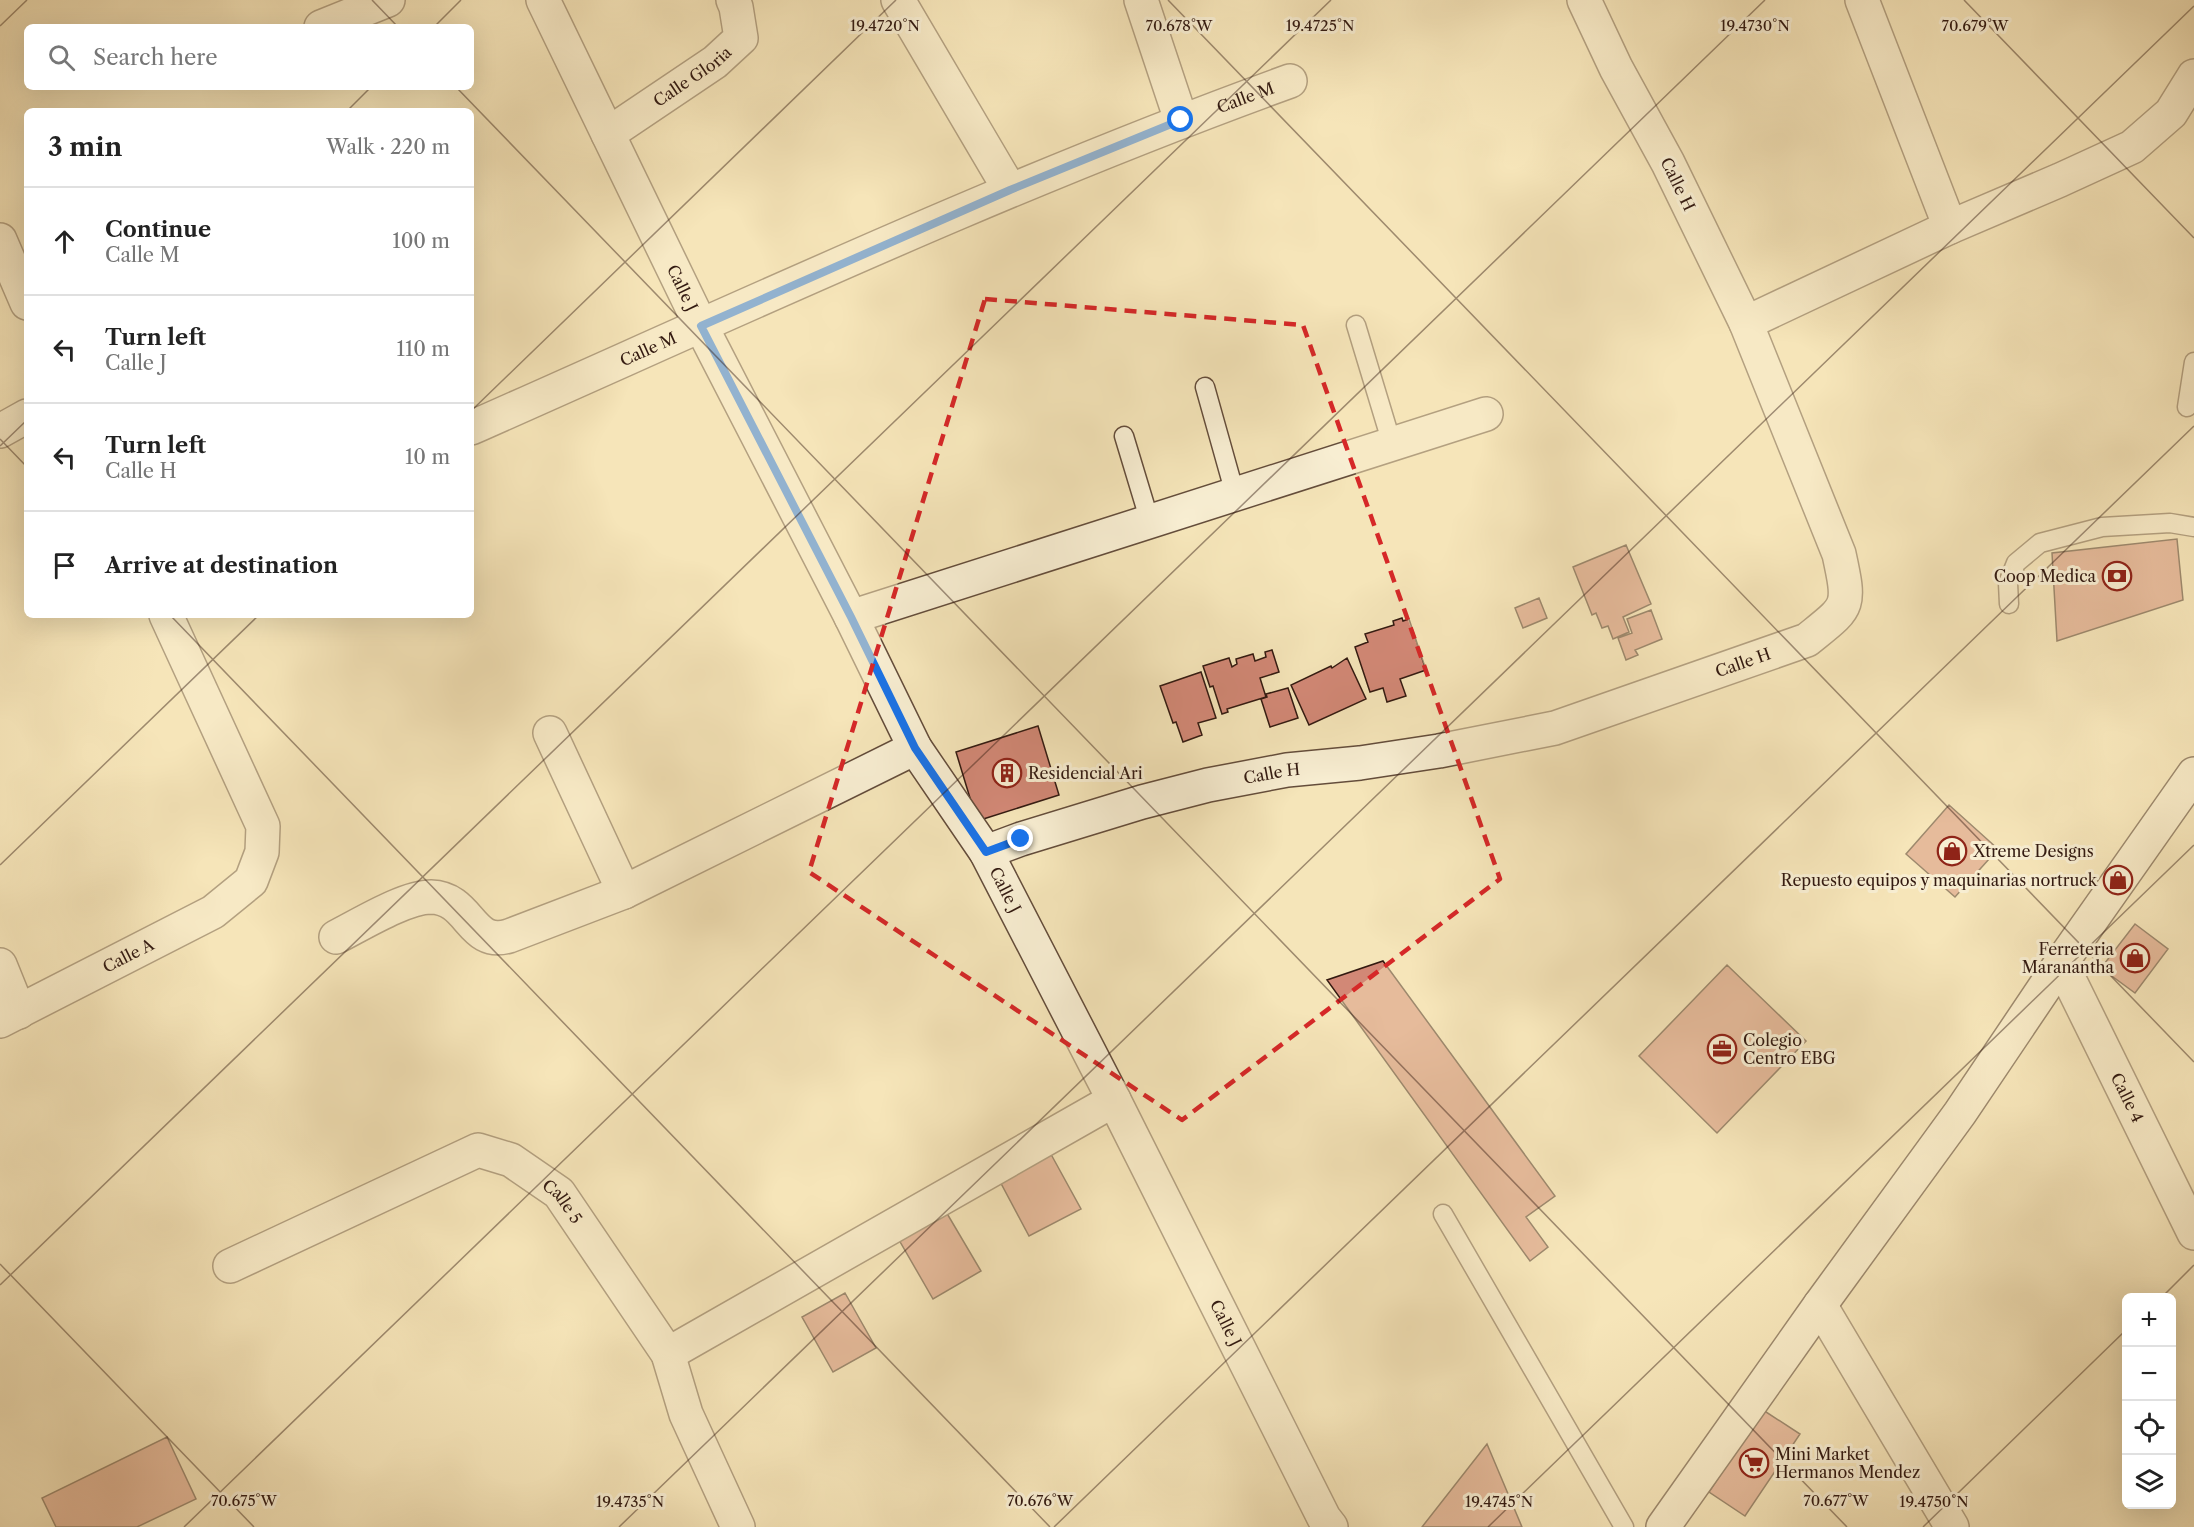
<!DOCTYPE html>
<html lang="en">
<head>
<meta charset="utf-8">
<style>
	:root { --surface:#fff; --page:#f2f2f2; --text:#222; --muted:#767676; --line:#e0e0e0 }
	body { margin:0; font-family:"Libre Caslon Text",serif; background:var(--page); color:var(--text) }
	.controls { position:absolute; right:18px; bottom:18px; display:grid; overflow:hidden; border-radius:9px; box-shadow:0 6px 24px #0002 }
	.controls button { width:54px; height:54px; display:grid; place-items:center; padding:0; border:0; border-bottom:2px solid var(--line); background:var(--surface); color:var(--text); font:30px sans-serif }
	.stop { position:absolute; width:18px; height:18px; margin:-14px; border:4px solid #1a73e8; border-radius:50%; background:#fff }
	.stop.end { background:#1a73e8; border-color:#fff; box-shadow:0 2px 6px #0008 }
	.list { margin:0; padding:0; list-style:none }
	h2 { display:flex; justify-content:space-between; align-items:center; height:78px; margin:0; padding:0 24px; font-size:26px }
	h2 small { font-size:20px; font-weight:400; color:var(--muted) }
	.list li { display:grid; grid-template-columns:39px 1fr auto; gap:18px; align-items:center; box-sizing:border-box; height:108px; padding:0 24px; border-top:2px solid var(--line) }
	.list b { display:block; font-size:22px; white-space:nowrap }
	.list p { margin:0; font-size:20px; white-space:nowrap; color:var(--muted) }
	.list em { font-size:20px; font-style:normal; color:var(--muted) }
	.icon { flex:none; width:33px; height:33px; fill:none; stroke:currentColor; stroke-width:2; stroke-linecap:round; stroke-linejoin:round }
	.map { position:relative; flex:none; width:2194px; height:1527px; overflow:hidden }
	.search { position:absolute; background:var(--surface); box-shadow:0 6px 24px #0002; left:24px; top:24px; width:450px; height:66px; display:flex; align-items:center; gap:15px; box-sizing:border-box; padding:0 21px; border-radius:9px; color:var(--muted); font-size:22px }
	.panel { position:absolute; background:var(--surface); box-shadow:0 6px 24px #0002; left:24px; top:108px; width:450px; height:510px; border-radius:9px }
	.map>svg:first-child { display:block }
	.building { fill:#d28876; stroke:#331a11; stroke-width:1.5 }
	.lines { fill:none; stroke-linecap:round; stroke-linejoin:round }
	.service-casing { stroke:#644d3b; stroke-width:21 }
	.minor-casing { stroke:#644d3b; stroke-width:36 }
	.secondary-casing { stroke:#331a11; stroke-width:36 }
	.service { stroke:#f8eed2; stroke-width:18 }
	.minor { stroke:#f8eed2; stroke-width:33 }
	.secondary { stroke:#f8eed2; stroke-width:33 }
	.route { stroke:#1a73e8; stroke-width:8 }
	.marked { fill:none; stroke:#d62828; stroke-width:4.5; stroke-dasharray:12 8; stroke-linejoin:round }
	.ticks { fill:none; stroke:#331a11; stroke-width:1.5; stroke-opacity:0.45 }
	.labels { text-anchor:middle; dominant-baseline:central; stroke-width:6; stroke-linejoin:round; paint-order:stroke }
	.street-label { font-size:16px; fill:#331a11; stroke:#f8eed2 }
	.poi-label { font-size:16px; fill:#331a11; stroke:#f8eed2; text-anchor:start }
	.ticks-label { font-size:15px; text-anchor:middle; fill:#331a11; stroke:#f8eed2; stroke-width:6; stroke-linejoin:round; paint-order:stroke }
</style>
</head>
<body>
<div class="map">
<svg width="2194" height="1527" viewBox="0 0 2194 1527">
	<rect width="100%" height="100%" fill="#f5e5b9"/>
	<filter id="stains"><feTurbulence type="fractalNoise" baseFrequency=".00333" numOctaves="4"/><feColorMatrix values="0 0 0 0 .2 0 0 0 0 .09 0 0 0 0 .02 0 0 0 .5 -.17"/></filter>
	<radialGradient id="worn" r=".72"><stop offset=".6" stop-color="#630" stop-opacity="0"/><stop offset="1" stop-color="#630" stop-opacity=".3"/></radialGradient>
	<!-- building -->
	<path class="building" d="M 2177,539 L 2183,600 L 2057,641 L 2052,553 Z
		M 1626,545 L 1651,604 L 1623,617 L 1629,632 L 1613,639 L 1608,626 L 1602,628 L 1596,613 L 1592,615 L 1573,567 Z
		M 1539,598 L 1547,618 L 1523,628 L 1515,608 Z
		M 1651,610 L 1662,639 L 1635,650 L 1638,655 L 1626,660 L 1618,638 L 1632,633 L 1627,619 Z
		M 1402,618 L 1403,621 L 1409,619 L 1426,670 L 1400,679 L 1406,696 L 1387,702 L 1383,688 L 1370,692 L 1355,647 L 1368,642 L 1365,634 L 1394,625 L 1393,621 Z
		M 1272,650 L 1279,672 L 1260,678 L 1266,697 L 1227,709 L 1228,712 L 1222,714 L 1213,686 L 1210,687 L 1203,666 L 1229,658 L 1232,667 L 1237,664 L 1236,659 L 1253,654 L 1255,661 L 1266,657 L 1265,652 Z
		M 1347,658 L 1366,699 L 1309,725 L 1291,685 L 1331,666 L 1332,668 Z
		M 1201,672 L 1216,718 L 1198,723 L 1202,735 L 1183,742 L 1176,722 L 1173,723 L 1160,686 Z
		M 1288,688 L 1298,718 L 1270,727 L 1261,699 L 1267,697 L 1266,694 Z
		M 1038,726 L 1059,795 L 977,821 L 956,752 Z
		M 1949,805 L 1998,849 L 1955,897 L 1906,854 Z
		M 2135,924 L 2168,949 L 2135,993 L 2101,968 Z
		M 1383,961 L 1555,1196 L 1526,1217 L 1548,1247 L 1530,1261 L 1327,980 Z
		M 1727,965 L 1806,1041 L 1717,1133 L 1639,1056 Z
		M 1047,1147 L 1081,1209 L 1029,1236 L 996,1174 Z
		M 942,1205 L 981,1271 L 933,1299 L 895,1233 Z
		M 845,1293 L 876,1348 L 833,1372 L 802,1317 Z
		M 1763,1410 L 1800,1434 L 1745,1516 L 1709,1492 Z
		M 167,1437 L 196,1499 L 137,1527 L 56,1527 L 42,1498 Z
		M 1487,1444 L 1522,1527 L 1422,1527 Z"/>
	<g class="lines">
		<!-- service casing -->
		<g class="service-casing">
			<path id="service" d="M 1356,325 L 1392,444
				M 1205,387 L 1235,494
				M 2187,407 L 2194,362
				M 1124,436 L 1150,522
				M 2009,604 L 2008,583 L 2016,563 L 2040,543 L 2102,527 L 2170,523 L 2194,527
				M 1443,1214 L 1624,1527"/>
		</g>
		<!-- minor casing -->
		<g class="minor-casing">
			<g id="minor">
				<path id="s1" d="M 543,0 L 701,326 L 851,617 L 915,748 L 986,852 L 1114,1100 L 1324,1518 L 1331,1527"/>
				<path d="M 898,0 L 1010,190"/>
				<path d="M 1141,0 L 1181,120"/>
				<path d="M 1862,0 L 1950,227"/>
				<path d="M 321,27 L 388,0"/>
				<path id="s2" d="M 608,134 L 715,62 L 741,38 L 736,7 L 733,0"/>
				<path d="M 0,240 L 27,303"/>
				<path d="M 1746,323 L 1950,227 L 2060,180 L 2132,147 L 2171,113 L 2194,76"/>
				<path id="s3" d="M 471,428 C 742,308 1011,182 1290,81"/>
				<path d="M 0,431 L 27,416"/>
				<path d="M 851,617 L 1486,414"/>
				<path d="M 550,733 L 624,892"/>
				<path id="s4" d="M 986,852 L 1021,839 L 1142,802 L 1208,785 L 1287,770 L 1360,763 L 1439,751 L 1555,728 L 1807,640 C 1849,606 1851,609 1839,554 L 1746,323 L 1668,163 L 1616,68 L 1584,0"/>
				<path d="M 336,937 C 360,925 405,897 431,897 C 471,898 470,948 509,936 L 624,892 L 915,748"/>
				<path id="s5" d="M 2061,963 L 2194,1233"/>
				<path d="M 0,965 L 19,1012"/>
				<path id="s6" d="M 0,1021 L 213,912 L 251,881 L 262,852 L 263,826 L 166,615"/>
				<path id="s7" d="M 230,1266 L 478,1150 L 511,1160 L 559,1193 L 668,1354 L 686,1414 L 738,1527"/>
				<path d="M 1820,1305 L 1952,1527"/>
				<path d="M 668,1354 L 1114,1100"/>
			</g>
		</g>
		<!-- secondary casing -->
		<g class="secondary-casing">
			<path id="secondary" d="M 1663,1527 L 1820,1305 L 1960,1113 L 2061,963 L 2194,774"/>
		</g>
		<!-- service -->
		<use href="#service" class="service"/>
		<!-- minor -->
		<use href="#minor" class="minor"/>
		<!-- secondary -->
		<use href="#secondary" class="secondary"/>
	</g>
	<g class="lines">
		<!-- route -->
		<path class="route" d="M 1021,839 L 986,852 L 915,748 L 851,617 L 701,326 L 1010,190 L 1181,120"/>
	</g>
	<!-- marked area -->
	<path d="M0 0H2194V1527H0ZM 985,299 L 1303,325 L 1500,879 L 1182,1120 L 809,872 Z" fill="#f5e5b9" fill-opacity=".55" fill-rule="evenodd"/>
	<path class="marked" d="M 985,299 L 1303,325 L 1500,879 L 1182,1120 L 809,872 Z"/>
	<!-- ticks -->
	<path class="ticks" d="M 372,0 L 398,27M 1168,0 L 2194,1062M 1964,0 L 2194,238M 0,26 L 27,0M 434,27 L 461,0M 456,87 L 1847,1527M 347,111 L 371,87M 471,411 L 896,0M 0,439 L 27,467M 0,446 L 27,420M 170,615 L 1050,1527M 0,865 L 259,615M 0,1264 L 254,1527M 0,1285 L 1331,0M 2161,1298 L 2194,1265M 184,1527 L 1765,0M 619,1527 L 2194,6M 1054,1527 L 2194,426M 1488,1527 L 2194,845M 1923,1527 L 2126,1330"/>
	<!-- icons -->
	<defs>
		<g id="bank-ring" transform="scale(1.5)"><circle r="9.5" fill="#f8eed2" stroke="#8f2418" stroke-width="1.5"/><path d="M-6-4H6V4H-6ZM0-2.3a2.3 2.3 0 1 0 0 4.6a2.3 2.3 0 1 0 0-4.6Z" fill="#8f2418"/></g>
		<g id="building-ring" transform="scale(1.5)"><circle r="9.5" fill="#f8eed2" stroke="#8f2418" stroke-width="1.5"/><path d="M-4-6H4V6H1V3H-1V6H-4ZM-2.5-4.3h1.7v1.8h-1.7ZM.8-4.3h1.7v1.8H.8ZM-2.5-1h1.7V.8h-1.7ZM.8-1h1.7V.8H.8Z" fill="#8f2418"/></g>
		<g id="shop-ring" transform="scale(1.5)"><circle r="9.5" fill="#f8eed2" stroke="#8f2418" stroke-width="1.5"/><path d="M-5-2.5h2.3a2.7 3.5 0 0 1 5.4 0H5L5.5 6h-11ZM-1.5-2.5h3a1.5 2.3 0 0 0-3 0Z" fill="#8f2418"/></g>
		<g id="office-ring" transform="scale(1.5)"><circle r="9.5" fill="#f8eed2" stroke="#8f2418" stroke-width="1.5"/><path d="M-6-3h4V-5.5h4V-3h4V5H-6ZM-1-4.5V-3h2v-1.5ZM-6 0V1H6V0Z" fill="#8f2418"/></g>
		<g id="supermarket-ring" transform="scale(1.5)"><circle r="9.5" fill="#f8eed2" stroke="#8f2418" stroke-width="1.5"/><path d="M-6-5.5h2.5l.6 2H6L4.5 2H-2.5L-4.4-4H-6ZM-1.5 3.2a1.3 1.3 0 1 0 .1 0ZM3 3.2a1.3 1.3 0 1 0 .1 0Z" fill="#8f2418"/></g>
	</defs>
	<g fill-rule="evenodd">
		<use href="#bank-ring" x="2117" y="576"/>
		<use href="#building-ring" x="1007" y="773"/>
		<use href="#shop-ring" x="1952" y="851"/>
		<use href="#shop-ring" x="2118" y="880"/>
		<use href="#shop-ring" x="2135" y="958"/>
		<use href="#office-ring" x="1722" y="1049"/>
		<use href="#supermarket-ring" x="1754" y="1463"/>
	</g>
	<g class="labels">
		<!-- street labels -->
		<g class="street-label">
			<text stroke="none"><textPath href="#s2" startOffset="102">Calle Gloria</textPath></text>
			<text stroke="none"><textPath href="#s3" startOffset="842">Calle M</textPath></text>
			<text transform="translate(1678 184) rotate(64)">Calle H</text>
			<text stroke="none"><textPath href="#s1" startOffset="320">Calle J</textPath></text>
			<text stroke="none"><textPath href="#s3" startOffset="194">Calle M</textPath></text>
			<text stroke="none"><textPath href="#s4" startOffset="783">Calle H</textPath></text>
			<text stroke="none"><textPath href="#s4" startOffset="297">Calle H</textPath></text>
			<text stroke="none"><textPath href="#s1" startOffset="1004">Calle J</textPath></text>
			<text stroke="none"><textPath href="#s6" startOffset="144">Calle A</textPath></text>
			<text stroke="none"><textPath href="#s5" startOffset="150">Calle 4</textPath></text>
			<text stroke="none"><textPath href="#s7" startOffset="375">Calle 5</textPath></text>
			<text stroke="none"><textPath href="#s1" startOffset="1490">Calle J</textPath></text>
		</g>
		<!-- poi labels -->
		<g class="poi-label">
			<text x="2096" y="576" text-anchor="end">Coop Medica</text>
			<text x="1028" y="773">Residencial Ari</text>
			<text x="1973" y="851">Xtreme Designs</text>
			<text x="2097" y="880" text-anchor="end">Repuesto equipos y maquinarias nortruck</text>
			<text x="2114" y="949" text-anchor="end">Ferreteria<tspan x="2114" dy="18">Maranantha</tspan></text>
			<text x="1743" y="1040">Colegio<tspan x="1743" dy="18">Centro EBG</tspan></text>
			<text x="1775" y="1454">Mini Market<tspan x="1775" dy="18">Hermanos Mendez</tspan></text>
		</g>
	</g>
	<g class="ticks-label">
		<text x="885" y="31">19.4720°N</text>
		<text x="1320" y="31">19.4725°N</text>
		<text x="1755" y="31">19.4730°N</text>
		<text x="1179" y="31">70.678°W</text>
		<text x="1975" y="31">70.679°W</text>
		<text x="244" y="1506">70.675°W</text>
		<text x="1040" y="1506">70.676°W</text>
		<text x="1836" y="1506">70.677°W</text>
		<text x="630" y="1507">19.4735°N</text>
		<text x="1499" y="1507">19.4745°N</text>
		<text x="1934" y="1507">19.4750°N</text>
	</g>
	<rect width="100%" height="100%" filter="url(#stains)"/>
	<rect width="100%" height="100%" fill="url(#worn)"/>
</svg>
<div class="controls">
<button>+</button>
<button>−</button>
<button><svg class="icon" aria-label="locate" viewBox="0 0 24 24"><circle cx="12" cy="12" r="6"/><path d="M12 2v4M12 18v4M2 12h4M18 12h4"/></svg></button>
<button><svg class="icon" aria-label="layers" viewBox="0 0 24 24"><path d="M12 4l9 5-9 5-9-5zM3 14l9 5 9-5"/></svg></button>
</div>
<div class="stop" style="left:1181px;top:120px"></div>
<div class="stop end" style="left:1021px;top:839px"></div>
<div class="search"><svg class="icon" aria-label="search" viewBox="0 0 24 24"><circle cx="10" cy="10" r="6"/><path d="M15 15l6 6"/></svg>Search here</div>
<section class="panel">
<h2>3 min<small>Walk · 220 m</small></h2>
<ul class="list">
<li><svg class="icon" aria-label="ahead" viewBox="0 0 24 24"><path d="M12 20V5M6 11l6-6 6 6"/></svg><div><b>Continue</b><p>Calle M</p></div><em>100 m</em></li>
<li><svg class="icon" aria-label="left" viewBox="0 0 24 24"><path d="M17 20v-9H6M10 6l-5 5 5 5"/></svg><div><b>Turn left</b><p>Calle J</p></div><em>110 m</em></li>
<li><svg class="icon" aria-label="left" viewBox="0 0 24 24"><path d="M17 20v-9H6M10 6l-5 5 5 5"/></svg><div><b>Turn left</b><p>Calle H</p></div><em>10 m</em></li>
<li><svg class="icon" aria-label="arrive" viewBox="0 0 24 24"><path d="M6 21V4h12l-3 4 3 4H6"/></svg><div><b>Arrive at destination</b></div></li>
</ul>
</section>
</div>
</body>
</html>
